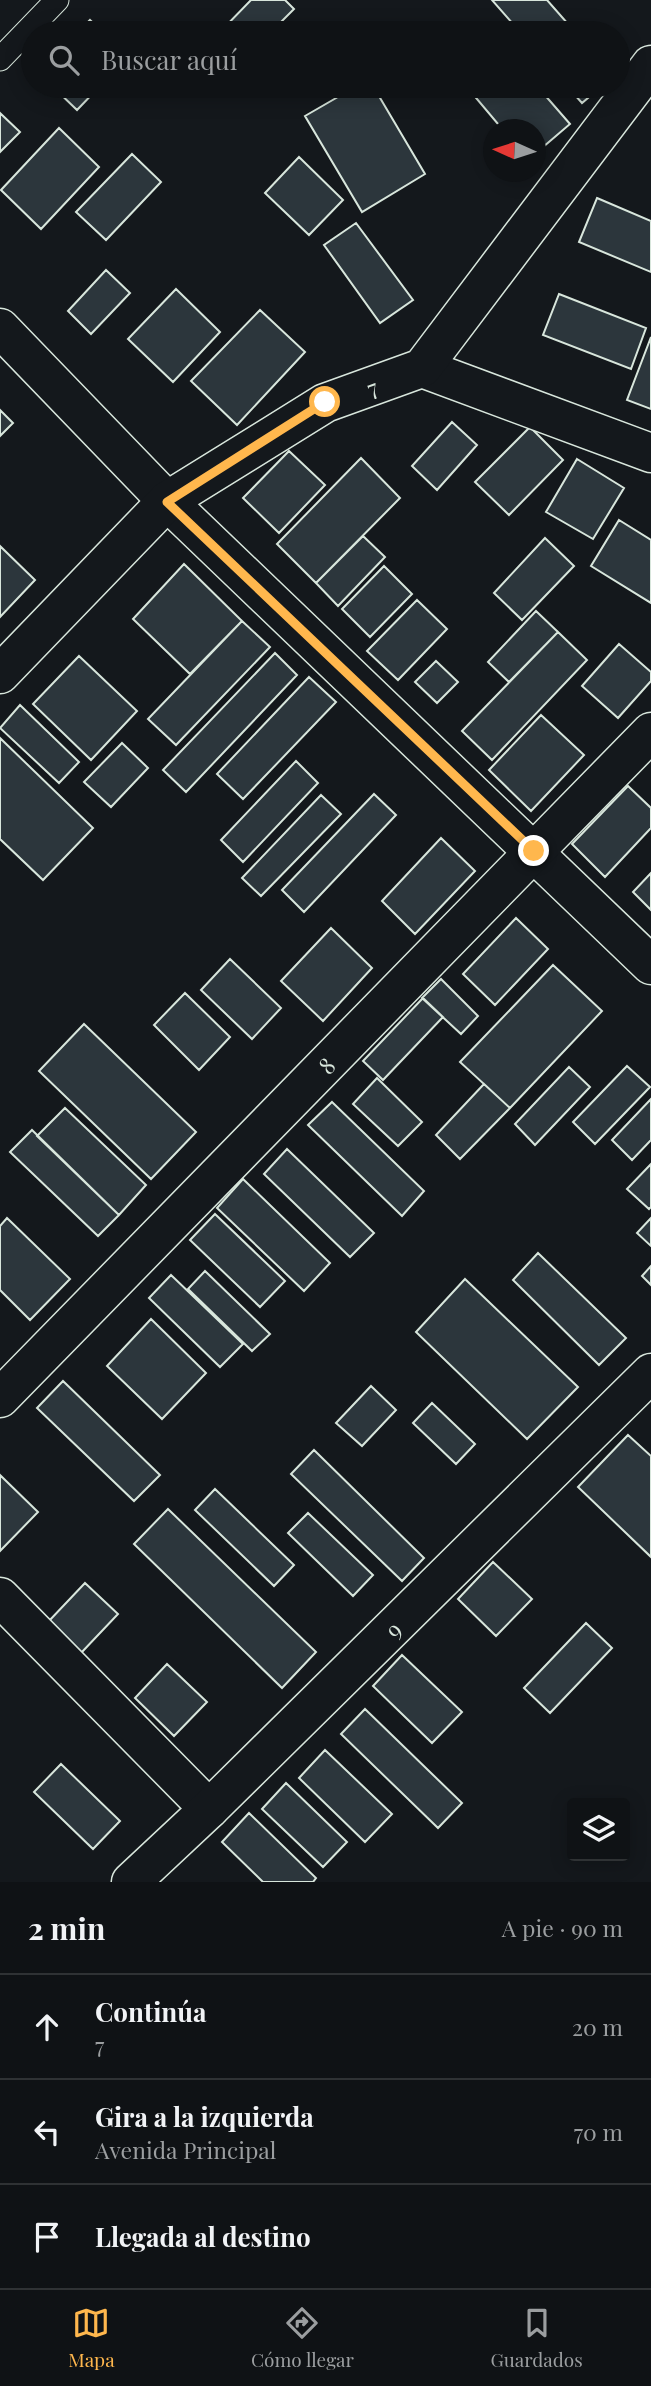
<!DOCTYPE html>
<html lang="es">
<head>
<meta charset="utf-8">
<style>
	:root { --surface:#0f1215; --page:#181b1e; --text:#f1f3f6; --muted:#9b9ea0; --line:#2f3234; --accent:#ffb74d }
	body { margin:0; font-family:"Playfair Display",serif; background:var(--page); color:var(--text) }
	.controls { position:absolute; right:21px; bottom:21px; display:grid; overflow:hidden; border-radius:7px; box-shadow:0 4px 18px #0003 }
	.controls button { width:63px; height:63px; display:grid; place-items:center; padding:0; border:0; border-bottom:2px solid var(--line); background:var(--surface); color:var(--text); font:35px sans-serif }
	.compass { position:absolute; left:483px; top:119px; width:63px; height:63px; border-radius:50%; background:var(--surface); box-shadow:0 4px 18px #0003; rotate:273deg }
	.stop { position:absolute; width:21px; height:21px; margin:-16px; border:5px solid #ffb74d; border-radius:50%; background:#fff }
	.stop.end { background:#ffb74d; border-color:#fff; box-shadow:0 2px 7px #0008 }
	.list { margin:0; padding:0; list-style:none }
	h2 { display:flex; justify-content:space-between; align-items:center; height:91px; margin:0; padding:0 28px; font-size:30px }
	h2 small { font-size:23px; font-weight:400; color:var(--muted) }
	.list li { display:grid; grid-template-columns:46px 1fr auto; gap:21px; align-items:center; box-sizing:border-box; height:105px; padding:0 28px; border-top:2px solid var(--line) }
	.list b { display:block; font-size:26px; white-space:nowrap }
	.list p { margin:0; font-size:23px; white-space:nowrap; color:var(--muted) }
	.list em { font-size:23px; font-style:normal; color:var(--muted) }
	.icon { flex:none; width:38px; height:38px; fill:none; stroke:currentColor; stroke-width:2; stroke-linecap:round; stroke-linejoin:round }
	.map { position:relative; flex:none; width:651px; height:1882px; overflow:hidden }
	.search { position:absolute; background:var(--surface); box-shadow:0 4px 18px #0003; left:21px; right:21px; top:21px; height:77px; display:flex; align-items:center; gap:18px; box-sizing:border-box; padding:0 24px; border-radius:38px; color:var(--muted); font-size:26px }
	.sheet { height:406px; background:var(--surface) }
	nav { display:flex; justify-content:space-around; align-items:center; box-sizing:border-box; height:98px; border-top:2px solid var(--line); background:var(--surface); font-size:19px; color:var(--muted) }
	nav a { display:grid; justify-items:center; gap:4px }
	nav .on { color:var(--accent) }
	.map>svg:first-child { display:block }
	.building { fill:#2c363c; stroke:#d8e6dc; stroke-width:2 }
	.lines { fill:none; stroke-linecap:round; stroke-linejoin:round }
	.service-casing { stroke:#d8e6dc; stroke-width:25 }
	.minor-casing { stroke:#d8e6dc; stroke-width:41 }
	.service { stroke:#14181c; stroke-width:23 }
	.minor { stroke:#14181c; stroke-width:38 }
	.route { stroke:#ffb74d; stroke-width:9 }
	.labels { text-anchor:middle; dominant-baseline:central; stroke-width:5; stroke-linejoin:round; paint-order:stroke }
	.street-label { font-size:23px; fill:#d8e6dc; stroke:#14181c }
</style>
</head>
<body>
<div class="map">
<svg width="651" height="1882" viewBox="0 0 651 1882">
	<rect width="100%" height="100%" fill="#14181c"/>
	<!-- building -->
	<path class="building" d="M 251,0 L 285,0 L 294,9 L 270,33 L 219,33 Z
		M 492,0 L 547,0 L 576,33 L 521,33 Z
		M 90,20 L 104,33 L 77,33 Z
		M 485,24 L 492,33 L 474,33 Z
		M 52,86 L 100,86 L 77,110 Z
		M 357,86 L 373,86 L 425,174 L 362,212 L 305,116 Z
		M 466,86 L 537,86 L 570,124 L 536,153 L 536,130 L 503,130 Z
		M 567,86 L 602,86 L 582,103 Z
		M 0,113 L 20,132 L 0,152 Z
		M 59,128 L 99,167 L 41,229 L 1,190 Z
		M 132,154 L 161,182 L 106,240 L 76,212 Z
		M 299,157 L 343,200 L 309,235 L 265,193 Z
		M 597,198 L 651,221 L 651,272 L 579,242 Z
		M 356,223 L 413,300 L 380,323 L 324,245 Z
		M 106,270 L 130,293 L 91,334 L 68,311 Z
		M 176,289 L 220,332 L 173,382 L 128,339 Z
		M 559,294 L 646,328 L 631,369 L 543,335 Z
		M 260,310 L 305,352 L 237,425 L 191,381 Z
		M 651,337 L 651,409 L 627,400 Z
		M 0,410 L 13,423 L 0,436 Z
		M 452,422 L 477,445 L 437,490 L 412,466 Z
		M 530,427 L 563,460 L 509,515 L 475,482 Z
		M 289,451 L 325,485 L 279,533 L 243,498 Z
		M 361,458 L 400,498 L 316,583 L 277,544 Z
		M 577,459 L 624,488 L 593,539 L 546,512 Z
		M 619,520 L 651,540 L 651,603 L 591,566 Z
		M 363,536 L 385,557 L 338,606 L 316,583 Z
		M 545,538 L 574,566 L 522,620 L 494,593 Z
		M 0,546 L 35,580 L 0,617 Z
		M 184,564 L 242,621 L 190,674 L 133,619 Z
		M 384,566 L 412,594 L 370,637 L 342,609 Z
		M 417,600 L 447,629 L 398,680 L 367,651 Z
		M 536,611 L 558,632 L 509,682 L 488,662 Z
		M 242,621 L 270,647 L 176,745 L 148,719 Z
		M 558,632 L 587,660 L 492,760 L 462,731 Z
		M 619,644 L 651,672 L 651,681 L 618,718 L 582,686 Z
		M 275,653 L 297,675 L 186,792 L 163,770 Z
		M 79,656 L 137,711 L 91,760 L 33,704 Z
		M 436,661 L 458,682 L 437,703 L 415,682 Z
		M 309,677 L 336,702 L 243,799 L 217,774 Z
		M 20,705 L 79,762 L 59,783 L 0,728 Z
		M 541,715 L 584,755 L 531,811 L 489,770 Z
		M 0,738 L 93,828 L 43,880 L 0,839 Z
		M 122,743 L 148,768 L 111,807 L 84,782 Z
		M 296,761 L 318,783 L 243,862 L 221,840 Z
		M 628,786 L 651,808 L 651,828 L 605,877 L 572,844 Z
		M 374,794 L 396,815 L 304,912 L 282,890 Z
		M 321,795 L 341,814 L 261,896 L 242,878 Z
		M 441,838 L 475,871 L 415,934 L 382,901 Z
		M 651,873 L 651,910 L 633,892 Z
		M 516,918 L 548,949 L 495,1005 L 463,974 Z
		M 331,928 L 372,968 L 323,1021 L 281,981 Z
		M 230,959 L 281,1008 L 252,1039 L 201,990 Z
		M 553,965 L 602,1011 L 510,1108 L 460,1062 Z
		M 441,979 L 478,1016 L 461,1034 L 422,998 Z
		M 185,993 L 230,1037 L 199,1070 L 154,1025 Z
		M 423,998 L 443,1017 L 383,1080 L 363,1061 Z
		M 84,1024 L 196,1132 L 151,1179 L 39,1071 Z
		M 627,1066 L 650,1087 L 595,1144 L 573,1122 Z
		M 569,1067 L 590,1087 L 535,1145 L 515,1124 Z
		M 377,1078 L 422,1122 L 398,1146 L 353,1104 Z
		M 484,1084 L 510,1108 L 460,1159 L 436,1135 Z
		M 651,1099 L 651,1140 L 632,1160 L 612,1140 Z
		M 332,1102 L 424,1191 L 402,1216 L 308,1125 Z
		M 65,1108 L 146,1185 L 119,1215 L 37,1136 Z
		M 32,1130 L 119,1215 L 98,1236 L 10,1152 Z
		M 287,1149 L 374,1233 L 350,1257 L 264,1174 Z
		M 651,1164 L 651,1207 L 649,1209 L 627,1189 Z
		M 243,1179 L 330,1263 L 304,1291 L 217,1208 Z
		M 215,1214 L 285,1281 L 260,1307 L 190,1240 Z
		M 7,1218 L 70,1279 L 30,1320 L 0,1290 L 0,1226 Z
		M 651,1218 L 651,1246 L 637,1233 Z
		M 538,1253 L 626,1338 L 599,1365 L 513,1280 Z
		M 651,1266 L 651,1285 L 642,1276 Z
		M 205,1271 L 270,1334 L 252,1351 L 188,1289 Z
		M 171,1275 L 243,1344 L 220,1367 L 149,1298 Z
		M 465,1279 L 578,1387 L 527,1439 L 416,1332 Z
		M 151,1319 L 206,1373 L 162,1419 L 107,1366 Z
		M 63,1381 L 160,1475 L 134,1501 L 37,1408 Z
		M 371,1386 L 396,1410 L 362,1446 L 336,1423 Z
		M 432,1403 L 475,1444 L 456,1464 L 413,1423 Z
		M 628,1435 L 651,1456 L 651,1557 L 578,1487 Z
		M 314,1450 L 424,1558 L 402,1581 L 291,1474 Z
		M 0,1475 L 38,1512 L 0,1551 Z
		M 215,1489 L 294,1565 L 274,1586 L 195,1510 Z
		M 168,1509 L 316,1652 L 282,1688 L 134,1544 Z
		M 308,1513 L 373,1575 L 353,1596 L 288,1533 Z
		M 493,1562 L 532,1599 L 496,1636 L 458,1599 Z
		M 85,1583 L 118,1614 L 81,1653 L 48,1622 Z
		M 586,1623 L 612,1648 L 550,1713 L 524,1688 Z
		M 402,1655 L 462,1712 L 432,1743 L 373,1686 Z
		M 167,1664 L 207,1702 L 174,1736 L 135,1698 Z
		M 365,1709 L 462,1803 L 438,1828 L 341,1734 Z
		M 325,1750 L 392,1814 L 365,1842 L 299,1778 Z
		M 61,1764 L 120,1821 L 93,1849 L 34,1792 Z
		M 286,1783 L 347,1842 L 323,1867 L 262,1809 Z
		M 249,1813 L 316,1878 L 313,1882 L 263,1882 L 222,1842 Z"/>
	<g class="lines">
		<!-- service casing -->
		<g class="service-casing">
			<path id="service" d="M 0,59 L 57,0"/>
		</g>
		<!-- minor casing -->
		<g class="minor-casing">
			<g id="minor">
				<path d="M 0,328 L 167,501 L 651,965"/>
				<path d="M 422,368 L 651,453"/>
				<path id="s1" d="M 0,674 L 167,501 L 325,403 L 422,368 L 651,65"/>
				<path id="s2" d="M 0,1398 L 651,732"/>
				<path d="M 0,1597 L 209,1809"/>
				<path id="s3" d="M 131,1882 L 209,1809 L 651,1373"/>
			</g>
		</g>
		<!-- service -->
		<use href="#service" class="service"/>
		<!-- minor -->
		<use href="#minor" class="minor"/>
	</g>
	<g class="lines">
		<!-- route -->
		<path class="route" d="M 325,402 L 167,502 L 534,851"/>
	</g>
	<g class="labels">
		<!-- street labels -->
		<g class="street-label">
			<text stroke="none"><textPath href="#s1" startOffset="476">7</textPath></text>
			<text stroke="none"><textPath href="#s2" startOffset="466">8</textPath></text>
			<text stroke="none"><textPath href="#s3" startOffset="364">9</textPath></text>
		</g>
	</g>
</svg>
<div class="controls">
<button><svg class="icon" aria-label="layers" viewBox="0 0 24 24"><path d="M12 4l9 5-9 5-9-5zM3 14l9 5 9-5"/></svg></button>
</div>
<svg class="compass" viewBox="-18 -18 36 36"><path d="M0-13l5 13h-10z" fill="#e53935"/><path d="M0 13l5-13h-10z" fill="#9b9ea0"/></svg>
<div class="stop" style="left:325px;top:402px"></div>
<div class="stop end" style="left:534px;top:851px"></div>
<div class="search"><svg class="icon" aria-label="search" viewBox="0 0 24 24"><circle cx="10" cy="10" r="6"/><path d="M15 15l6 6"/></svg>Buscar aquí</div>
</div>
<section class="sheet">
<h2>2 min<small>A pie · 90 m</small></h2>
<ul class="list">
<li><svg class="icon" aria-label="ahead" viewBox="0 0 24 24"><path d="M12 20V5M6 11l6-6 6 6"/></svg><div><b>Continúa</b><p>7</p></div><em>20 m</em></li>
<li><svg class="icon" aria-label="left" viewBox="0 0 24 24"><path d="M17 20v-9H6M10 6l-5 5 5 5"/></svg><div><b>Gira a la izquierda</b><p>Avenida Principal</p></div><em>70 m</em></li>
<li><svg class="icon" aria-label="arrive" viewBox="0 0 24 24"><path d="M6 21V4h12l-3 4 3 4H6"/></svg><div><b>Llegada al destino</b></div></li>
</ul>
</section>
<nav>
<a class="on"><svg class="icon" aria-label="map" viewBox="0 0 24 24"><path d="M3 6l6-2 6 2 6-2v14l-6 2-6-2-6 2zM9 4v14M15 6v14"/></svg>Mapa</a>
<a><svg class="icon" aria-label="directions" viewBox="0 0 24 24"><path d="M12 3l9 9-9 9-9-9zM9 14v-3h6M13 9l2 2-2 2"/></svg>Cómo llegar</a>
<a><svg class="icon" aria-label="saved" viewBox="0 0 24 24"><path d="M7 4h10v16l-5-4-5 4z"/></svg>Guardados</a>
</nav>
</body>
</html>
